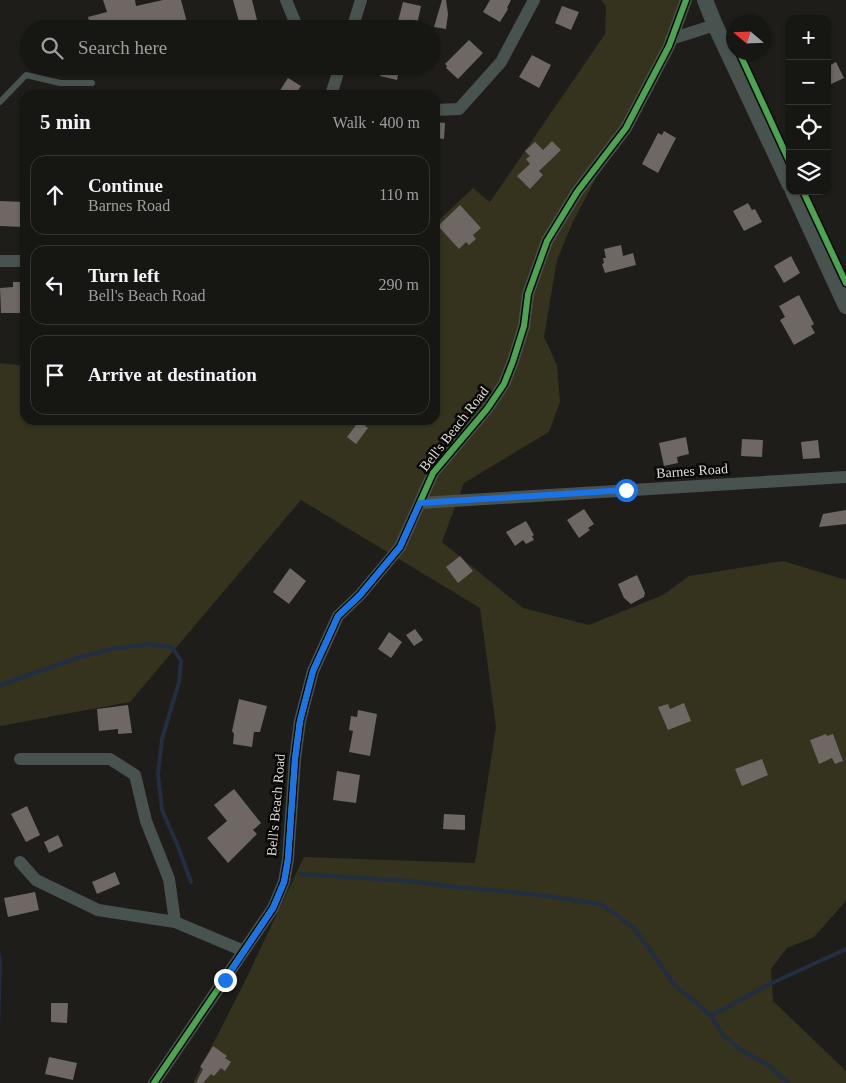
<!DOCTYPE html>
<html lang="en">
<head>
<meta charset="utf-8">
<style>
	:root { --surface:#161613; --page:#232321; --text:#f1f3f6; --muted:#9e9fa0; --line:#353533 }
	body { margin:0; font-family:"Times New Roman",serif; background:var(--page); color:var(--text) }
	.controls { position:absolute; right:15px; top:15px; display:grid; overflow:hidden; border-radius:10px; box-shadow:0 1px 4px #0004 }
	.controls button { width:45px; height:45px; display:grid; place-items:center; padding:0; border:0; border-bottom:1px solid var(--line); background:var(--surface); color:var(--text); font:25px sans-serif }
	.compass { position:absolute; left:726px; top:15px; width:45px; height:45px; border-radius:50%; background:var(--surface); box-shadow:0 1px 4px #0004; rotate:289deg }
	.stop { position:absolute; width:15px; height:15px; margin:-11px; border:4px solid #1a73e8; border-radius:50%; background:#fff }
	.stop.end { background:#1a73e8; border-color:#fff; box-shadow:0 1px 5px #0008 }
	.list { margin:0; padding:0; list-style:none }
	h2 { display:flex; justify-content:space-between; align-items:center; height:65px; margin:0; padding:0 20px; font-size:21px }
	h2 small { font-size:16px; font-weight:400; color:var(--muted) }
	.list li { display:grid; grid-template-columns:32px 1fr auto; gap:15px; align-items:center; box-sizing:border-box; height:80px; margin:0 10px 10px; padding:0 10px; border:1px solid var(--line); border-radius:15px }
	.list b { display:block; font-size:19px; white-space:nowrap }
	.list p { margin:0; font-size:16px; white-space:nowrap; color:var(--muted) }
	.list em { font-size:16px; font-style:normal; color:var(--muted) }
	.icon { flex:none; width:28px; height:28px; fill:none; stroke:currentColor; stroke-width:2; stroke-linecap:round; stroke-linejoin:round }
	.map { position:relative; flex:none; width:846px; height:1083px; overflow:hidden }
	.search { position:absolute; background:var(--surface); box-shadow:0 1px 4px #0004; left:20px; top:20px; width:420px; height:55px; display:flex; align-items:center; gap:12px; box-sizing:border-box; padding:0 18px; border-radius:28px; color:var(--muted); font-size:19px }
	.panel { position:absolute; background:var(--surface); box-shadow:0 1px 4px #0004; left:20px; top:90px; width:420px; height:335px; border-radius:15px }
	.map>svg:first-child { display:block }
	.green { fill:#35321e }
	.water { fill:#222e41 }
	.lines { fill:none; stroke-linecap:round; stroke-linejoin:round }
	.stream { stroke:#222e41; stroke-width:4 }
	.building { fill:#6e6764 }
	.service { stroke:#485350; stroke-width:6 }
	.minor { stroke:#485350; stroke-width:12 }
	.tertiary { stroke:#485350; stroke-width:16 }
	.cycleway-casing { stroke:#090806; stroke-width:9 }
	.cycleway { stroke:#4ca352; stroke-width:6 }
	.route { stroke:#1a73e8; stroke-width:6 }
	.labels { text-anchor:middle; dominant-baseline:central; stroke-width:5; stroke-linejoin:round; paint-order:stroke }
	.street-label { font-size:14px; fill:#dfded9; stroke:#090806 }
</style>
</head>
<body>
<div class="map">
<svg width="846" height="1083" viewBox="0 0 846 1083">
	<rect width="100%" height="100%" fill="#1e1d19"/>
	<!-- green -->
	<path class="green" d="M 601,0 L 680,0 L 670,35 L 572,224 L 557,260 L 544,337 L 557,365 L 560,402 L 549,432 L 464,483 L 442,542 L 523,608 L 589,625 L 663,595 L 689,576 L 783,561 L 846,580 L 846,901 L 814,937 L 787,948 L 771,969 L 773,1001 L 846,1071 L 846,1083 L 193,1083 L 245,981 L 304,857 L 475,863 L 496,727 L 480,608 L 301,500 L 130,702 L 0,726 L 0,363 L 25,366 L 25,420 L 435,420 L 435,224 L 473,188 L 490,202 L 605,34 L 606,6 Z"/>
	<!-- water -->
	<path class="water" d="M 0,951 L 2,962 L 0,1028 Z"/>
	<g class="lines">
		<!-- stream -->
		<path class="stream" d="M 0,685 L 80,657 L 112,649 L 148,644 L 172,647 L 181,661 L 179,682 L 162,739 L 158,774 L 162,810 L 177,844 L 191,882
			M 301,874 L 409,881 L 457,887 L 532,894 L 601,904 L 634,928 L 674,984 L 711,1016 L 772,983 L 846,949
			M 711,1016 L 723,1035 L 740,1049 L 768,1065 L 788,1083"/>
	</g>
	<!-- building -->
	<path class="building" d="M 103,0 L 135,0 L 136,6 L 163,0 L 181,0 L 188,26 L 176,29 L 91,29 L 88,17 L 107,12 Z
		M 233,0 L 252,0 L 258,24 L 241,29 Z
		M 442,0 L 446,0 L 448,14 L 446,29 L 434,27 Z
		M 490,0 L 511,0 L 507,8 L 508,9 L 500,22 L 483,12 Z
		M 403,2 L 421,6 L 416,29 L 396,29 Z
		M 562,6 L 579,12 L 571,30 L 555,23 Z
		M 469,40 L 483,53 L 458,79 L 446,68 L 447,66 L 445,64 Z
		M 532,55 L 551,65 L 539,88 L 519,77 Z
		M 836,62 L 844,78 L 827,86 L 827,67 Z
		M 383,66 L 400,66 L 397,80 L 380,76 Z
		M 288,78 L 301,86 L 295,95 L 277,95 Z
		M 435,122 L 445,123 L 444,139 L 435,138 Z
		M 664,131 L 676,138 L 658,173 L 642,164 L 658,133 L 662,135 Z
		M 552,141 L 561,150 L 539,171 L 543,175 L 530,189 L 517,176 L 530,164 L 526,159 L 530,156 L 525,151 L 535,142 L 543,150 Z
		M 0,201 L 25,202 L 24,227 L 0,226 Z
		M 748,203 L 752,210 L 755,209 L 762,222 L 744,231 L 733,211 Z
		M 460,205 L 481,228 L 473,235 L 476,239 L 469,245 L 466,242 L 459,249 L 438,226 Z
		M 621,245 L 623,256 L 633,253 L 636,265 L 605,273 L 602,264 L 604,263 L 603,258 L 606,258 L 604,249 Z
		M 791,256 L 800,273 L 784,283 L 774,266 Z
		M 13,282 L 23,282 L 23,288 L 25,288 L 25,313 L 1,313 L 0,288 L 13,287 Z
		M 799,295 L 814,324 L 811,326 L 815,333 L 794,345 L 780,320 L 785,317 L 779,306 Z
		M 359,421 L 368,428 L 356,444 L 347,437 Z
		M 686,437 L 689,454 L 677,457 L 678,463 L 664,466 L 659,443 Z
		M 742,439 L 763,440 L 762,457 L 741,456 Z
		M 818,440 L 820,458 L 803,459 L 801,442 Z
		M 584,509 L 594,524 L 588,528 L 590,530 L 579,538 L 567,520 Z
		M 846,510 L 846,524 L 819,527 L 823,514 Z
		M 526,521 L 534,535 L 532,536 L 534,540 L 526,544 L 523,540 L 515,546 L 506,532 Z
		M 460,556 L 473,571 L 458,583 L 446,567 Z
		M 290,568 L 306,581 L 289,604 L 273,592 Z
		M 637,575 L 645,593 L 644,597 L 631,604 L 624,598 L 618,584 Z
		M 415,629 L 423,640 L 414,646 L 406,635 Z
		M 389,632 L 402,642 L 391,658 L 378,649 Z
		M 239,699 L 267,706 L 260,732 L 254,732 L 252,747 L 233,744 L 234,734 L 232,731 Z
		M 684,703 L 691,721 L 668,730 L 658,707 L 668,704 L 670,709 Z
		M 128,705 L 132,733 L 118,734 L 118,729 L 99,731 L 97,709 Z
		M 358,710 L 377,714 L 370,756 L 349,752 L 353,731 L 349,730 L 351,716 L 357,717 Z
		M 826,734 L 827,736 L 833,734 L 843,761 L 835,764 L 832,758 L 819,764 L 810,740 Z
		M 762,759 L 768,775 L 742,786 L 735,769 Z
		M 337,771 L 360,775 L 356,803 L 333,800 Z
		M 234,789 L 261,823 L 253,830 L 257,834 L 228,863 L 207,838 L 227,821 L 214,805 Z
		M 27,806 L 40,835 L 26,842 L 11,814 Z
		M 444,814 L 465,815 L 465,830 L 443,829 Z
		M 58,835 L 63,846 L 49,853 L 44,842 Z
		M 115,872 L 120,884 L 97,894 L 92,882 Z
		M 35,892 L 39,910 L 8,917 L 4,898 Z
		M 51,1003 L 68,1003 L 67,1023 L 51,1022 Z
		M 213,1046 L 227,1056 L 225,1058 L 231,1062 L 225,1071 L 221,1068 L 214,1076 L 211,1074 L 203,1083 L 196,1083 L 203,1069 L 200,1067 Z
		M 49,1057 L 77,1063 L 73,1080 L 45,1074 Z"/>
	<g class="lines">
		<!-- service -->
		<path class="service" d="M 0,102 L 26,75 L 60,83 L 92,83"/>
		<!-- minor -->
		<path class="minor" d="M 286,0 L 298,29
			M 352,29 L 361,0
			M 671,39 L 715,25
			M 331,95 L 340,66
			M 435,110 L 459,109 L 501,62 L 534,0
			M 0,261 L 25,261
			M 420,503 L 846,477
			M 20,759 L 110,759 L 135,775 L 146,821 L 169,879 L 175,922
			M 20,862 L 36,880 L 98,910 L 175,922 L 244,951
			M 154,1083 L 273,908 L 284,882 L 288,859 L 295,759 L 300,721 L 313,671 L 338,616 L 360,595 L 400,547 L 433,473 L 487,409 L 504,384 L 513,361 L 524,326 L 528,294 L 547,241 L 577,192 L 626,128 L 669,46 L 686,0"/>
		<!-- tertiary -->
		<path class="tertiary" d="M 705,0 L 715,25 L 790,185
			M 793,191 L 846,306"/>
		<!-- cycleway casing -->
		<g class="cycleway-casing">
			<path id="cycleway" d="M 739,52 L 790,163
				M 803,191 L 846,283
				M 154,1083 L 273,908 L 284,882 L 288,859 L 295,759 L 300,721 L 313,671 L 338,616 L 360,595 L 400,547 L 433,473 L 487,409 L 504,384 L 513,361 L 524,326 L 528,294 L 547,241 L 577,192 L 626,128 L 669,46 L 686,0"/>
		</g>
		<!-- cycleway -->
		<use href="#cycleway" class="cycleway"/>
	</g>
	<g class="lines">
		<!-- route -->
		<path class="route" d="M 225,980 L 273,908 L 284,882 L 288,859 L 295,759 L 300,721 L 313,671 L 338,616 L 360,595 L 400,547 L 420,503 L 626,490"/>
	</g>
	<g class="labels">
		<!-- street labels -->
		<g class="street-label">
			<text transform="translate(454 429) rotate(-52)">Bell's Beach Road</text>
			<text transform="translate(692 471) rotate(-4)">Barnes Road</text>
			<text transform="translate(276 805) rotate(-85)">Bell's Beach Road</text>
		</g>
	</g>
</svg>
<div class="controls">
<button>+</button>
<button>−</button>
<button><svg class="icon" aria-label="locate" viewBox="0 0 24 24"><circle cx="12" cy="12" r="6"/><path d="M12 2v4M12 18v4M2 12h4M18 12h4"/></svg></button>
<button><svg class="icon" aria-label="layers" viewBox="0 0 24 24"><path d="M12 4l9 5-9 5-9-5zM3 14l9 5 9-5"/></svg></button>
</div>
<svg class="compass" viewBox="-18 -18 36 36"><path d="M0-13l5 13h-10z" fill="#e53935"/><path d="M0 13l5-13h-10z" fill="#9e9fa0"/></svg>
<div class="stop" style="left:626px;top:490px"></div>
<div class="stop end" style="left:225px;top:980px"></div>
<div class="search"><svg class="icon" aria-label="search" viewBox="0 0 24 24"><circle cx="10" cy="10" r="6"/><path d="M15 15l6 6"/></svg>Search here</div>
<section class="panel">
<h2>5 min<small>Walk · 400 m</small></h2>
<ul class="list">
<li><svg class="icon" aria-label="ahead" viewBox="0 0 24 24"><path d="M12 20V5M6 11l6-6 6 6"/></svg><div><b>Continue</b><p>Barnes Road</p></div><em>110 m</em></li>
<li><svg class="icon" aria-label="left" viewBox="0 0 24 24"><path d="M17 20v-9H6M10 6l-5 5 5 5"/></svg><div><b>Turn left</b><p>Bell's Beach Road</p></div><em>290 m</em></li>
<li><svg class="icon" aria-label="arrive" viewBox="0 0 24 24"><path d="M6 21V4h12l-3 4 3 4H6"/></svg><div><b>Arrive at destination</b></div></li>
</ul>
</section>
</div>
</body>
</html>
